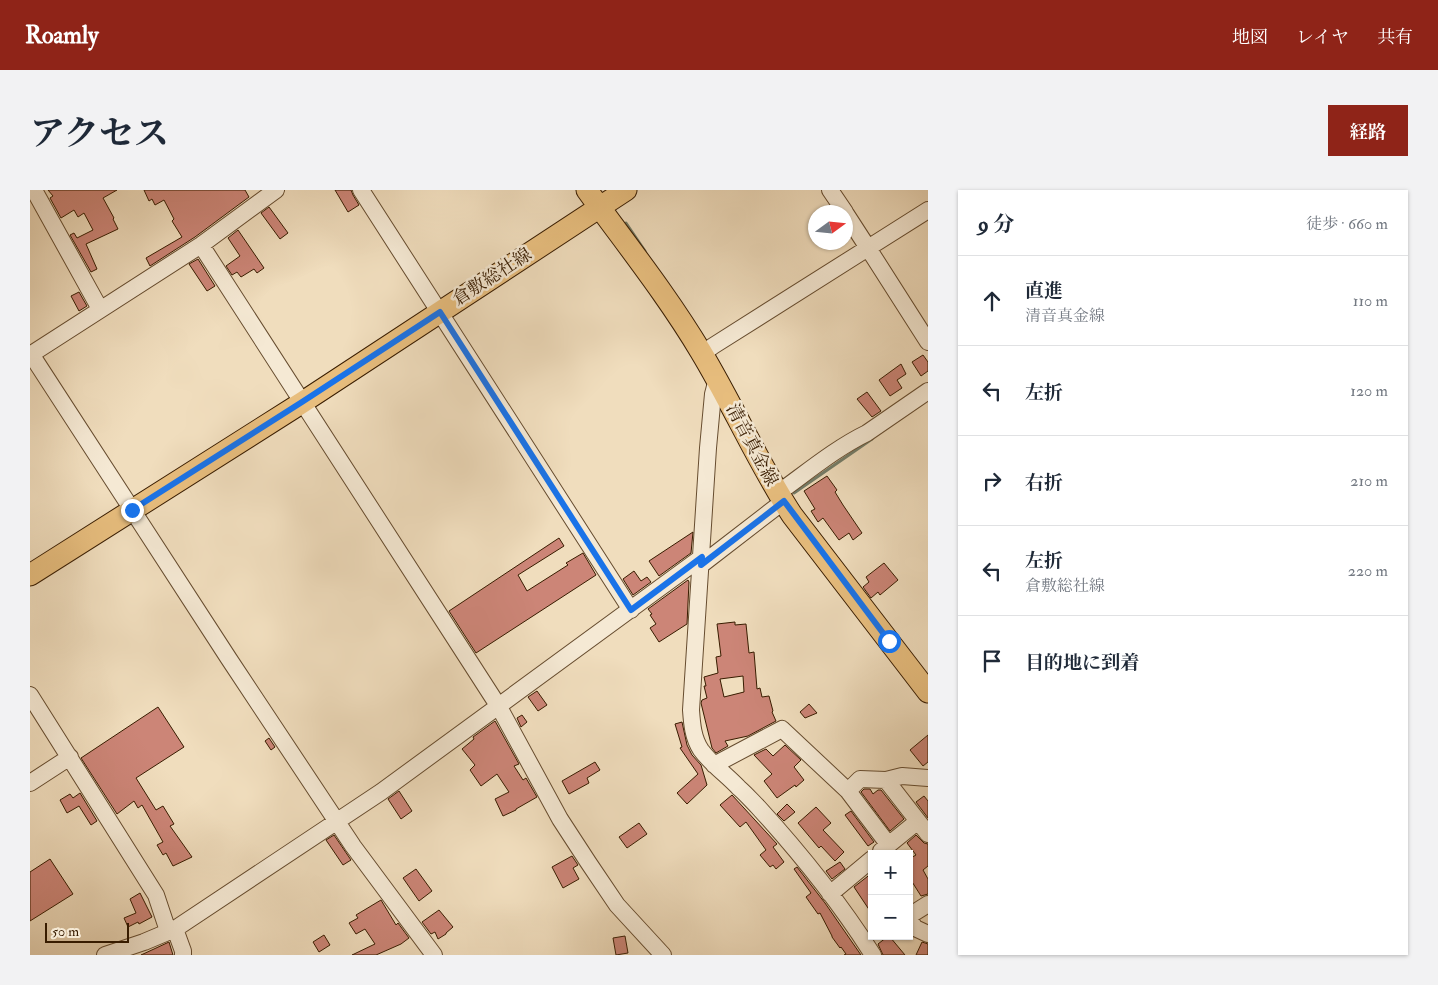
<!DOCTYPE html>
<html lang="ja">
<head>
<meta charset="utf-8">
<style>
	:root { --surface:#fff; --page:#f2f2f3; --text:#1f2937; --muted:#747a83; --line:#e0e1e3; --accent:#8f2418 }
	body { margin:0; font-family:"IM FELL Double Pica","Noto Serif JP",serif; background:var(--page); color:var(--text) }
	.controls { position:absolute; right:15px; bottom:15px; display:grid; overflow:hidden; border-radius:0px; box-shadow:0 1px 4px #0004 }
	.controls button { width:45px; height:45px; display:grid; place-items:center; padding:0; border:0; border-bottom:1px solid var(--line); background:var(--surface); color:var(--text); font:25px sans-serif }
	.compass { position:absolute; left:778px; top:15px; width:45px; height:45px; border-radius:50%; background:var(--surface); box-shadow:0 1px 4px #0004; rotate:75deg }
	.scale { position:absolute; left:15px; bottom:12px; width:84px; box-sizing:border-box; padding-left:5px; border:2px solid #381c00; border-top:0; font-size:14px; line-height:18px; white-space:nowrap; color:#381c00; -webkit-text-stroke:4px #f5e9d4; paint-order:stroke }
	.stop { position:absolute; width:15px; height:15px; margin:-11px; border:4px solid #1a73e8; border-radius:50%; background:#fff }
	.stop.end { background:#1a73e8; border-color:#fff; box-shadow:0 1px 5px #0008 }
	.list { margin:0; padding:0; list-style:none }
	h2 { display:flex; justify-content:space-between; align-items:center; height:65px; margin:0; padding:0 20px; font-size:21px }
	h2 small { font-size:16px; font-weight:400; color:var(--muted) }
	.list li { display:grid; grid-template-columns:32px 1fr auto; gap:15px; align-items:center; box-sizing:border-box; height:90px; padding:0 20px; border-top:1px solid var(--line) }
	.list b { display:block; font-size:19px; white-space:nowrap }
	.list p { margin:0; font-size:16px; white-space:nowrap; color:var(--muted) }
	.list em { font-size:16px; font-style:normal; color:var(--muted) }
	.icon { flex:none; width:28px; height:28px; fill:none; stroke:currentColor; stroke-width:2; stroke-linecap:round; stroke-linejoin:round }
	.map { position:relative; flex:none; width:898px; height:765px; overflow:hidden; border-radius:0px }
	header { display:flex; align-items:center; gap:30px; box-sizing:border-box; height:70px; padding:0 25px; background:var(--accent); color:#fff }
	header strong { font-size:24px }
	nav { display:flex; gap:28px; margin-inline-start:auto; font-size:18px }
	.intro { display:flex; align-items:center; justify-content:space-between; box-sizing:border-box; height:120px; padding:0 30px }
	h1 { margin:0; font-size:35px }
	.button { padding:12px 22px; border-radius:0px; background:var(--accent); color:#fff; font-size:18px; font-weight:700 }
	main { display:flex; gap:30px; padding:0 30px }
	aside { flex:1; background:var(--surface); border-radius:0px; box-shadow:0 1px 4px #0004 }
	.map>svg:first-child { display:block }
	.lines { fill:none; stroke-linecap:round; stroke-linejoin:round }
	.stream { stroke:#737c68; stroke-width:3 }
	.building { fill:#cc8577; stroke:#381c00; fill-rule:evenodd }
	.minor-casing { stroke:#664c2f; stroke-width:18 }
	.major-casing { stroke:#381c00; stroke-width:23 }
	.minor { stroke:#f5e9d4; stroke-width:16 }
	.major { stroke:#e8be7e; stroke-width:21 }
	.route { stroke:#1a73e8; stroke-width:6 }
	.labels { text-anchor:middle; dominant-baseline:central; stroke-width:5; stroke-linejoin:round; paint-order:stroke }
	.street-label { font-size:18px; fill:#381c00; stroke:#f5e9d4 }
</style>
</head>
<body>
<header>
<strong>Roamly</strong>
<nav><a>地図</a><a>レイヤ</a><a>共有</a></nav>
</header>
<div class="intro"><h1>アクセス</h1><a class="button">経路</a></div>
<main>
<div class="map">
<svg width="898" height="765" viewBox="0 0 898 765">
	<rect width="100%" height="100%" fill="#f0ddbd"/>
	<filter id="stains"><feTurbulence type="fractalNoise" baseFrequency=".004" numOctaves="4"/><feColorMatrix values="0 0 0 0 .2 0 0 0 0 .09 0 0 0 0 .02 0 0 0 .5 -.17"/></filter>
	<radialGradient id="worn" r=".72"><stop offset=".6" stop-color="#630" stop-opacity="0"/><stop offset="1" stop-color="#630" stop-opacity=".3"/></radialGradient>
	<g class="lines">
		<!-- stream -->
		<path class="stream" d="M 596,33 L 615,61
			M 764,303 L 842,249"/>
	</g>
	<!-- building -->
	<path class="building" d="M 18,0 L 87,0 L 73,8 L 84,28 L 83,29 L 88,39 L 56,54 L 67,79 L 61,82 L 40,45 L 44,43 L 47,48 L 63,40 L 54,23 L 48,27 L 44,20 L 31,28 L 20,8 L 23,6 Z
		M 114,0 L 215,0 L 219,7 L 165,47 L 120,76 L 116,68 L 152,47 L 142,31 L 144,29 L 134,10 L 125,15 L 122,9 L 119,11 Z
		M 305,0 L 321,0 L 323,5 L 329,15 L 318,22 Z
		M 239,17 L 258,43 L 250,49 L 231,23 Z
		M 208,40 L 234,78 L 227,83 L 224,79 L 211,87 L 207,82 L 202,85 L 196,76 L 210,66 L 198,48 Z
		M 168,69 L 185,96 L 177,101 L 159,74 Z
		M 49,102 L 57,116 L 49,121 L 41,106 Z
		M 893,165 L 898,172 L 898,181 L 891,186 L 882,172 Z
		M 871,174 L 876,184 L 867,190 L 872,198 L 860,206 L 849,190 Z
		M 837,202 L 851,221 L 842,227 L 827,209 Z
		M 797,286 L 807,300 L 805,302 L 813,315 L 832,343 L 823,350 L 819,343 L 809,350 L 793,328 L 788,332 L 781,321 L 785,319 L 774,301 Z
		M 663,342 L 661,363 L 629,386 L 619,371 Z
		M 529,348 L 534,356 L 488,385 L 497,401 L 538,375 L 536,373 L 553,363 L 566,385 L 446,463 L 419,421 Z
		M 854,373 L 868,390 L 850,405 L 848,402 L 841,408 L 833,397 L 839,392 L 836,387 Z
		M 604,381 L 611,391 L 617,387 L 621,392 L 603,405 L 593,389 Z
		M 658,390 L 659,392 L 657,434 L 629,452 L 620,438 L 626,434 L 620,425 L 622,424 L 618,419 Z
		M 705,432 L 705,435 L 716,434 L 719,463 L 724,462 L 727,499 L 730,498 L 732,507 L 739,506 L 743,521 L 742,522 L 746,531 L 718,546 L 695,551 L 698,556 L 686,563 L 682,558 L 671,513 L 672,510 L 677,508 L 674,496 L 676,496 L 674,487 L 688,483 L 686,467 L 691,466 L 687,434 ZM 713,486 L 714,502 L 694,507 L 690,489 Z
		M 507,501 L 517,515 L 508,521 L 498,507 Z
		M 779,514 L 787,523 L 775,528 L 770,522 Z
		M 128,517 L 154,557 L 106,588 L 126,620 L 133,616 L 144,634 L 140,636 L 162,667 L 143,676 L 136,663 L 133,665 L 127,655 L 133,652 L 112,615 L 108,618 L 104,611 L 87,624 L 51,568 Z
		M 492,525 L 497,532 L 491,537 L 487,528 Z
		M 465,531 L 489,574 L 484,576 L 493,590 L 496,588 L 507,607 L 486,619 L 486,620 L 473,626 L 465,609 L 479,602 L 467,584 L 451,596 L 440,580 L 445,575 L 432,559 L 444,549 L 443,547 Z
		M 652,532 L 657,555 L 662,565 L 671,575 L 677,595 L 657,614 L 647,603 L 668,584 L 650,558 L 652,557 L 645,534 Z
		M 898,545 L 898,572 L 893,576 L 880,560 Z
		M 239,548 L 245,557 L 241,560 L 235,551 Z
		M 755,555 L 771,570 L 764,577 L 774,590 L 766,597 L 765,595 L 747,608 L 734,591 L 742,584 L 724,565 L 736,559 L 743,566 Z
		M 565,572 L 570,580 L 557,588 L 559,593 L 539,604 L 532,591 Z
		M 834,599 L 840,599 L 843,604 L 848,600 L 851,600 L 874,629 L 860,641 L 831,602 Z
		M 369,601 L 382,621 L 371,629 L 358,609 Z
		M 50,603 L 67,631 L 61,635 L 49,616 L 37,623 L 30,610 L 40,604 L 43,608 Z
		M 702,605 L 747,654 L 743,657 L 754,672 L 746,679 L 743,675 L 740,677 L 730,665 L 736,660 L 716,632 L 710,637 L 690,615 Z
		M 894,606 L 898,611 L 898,628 L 886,612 Z
		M 757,614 L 765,622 L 754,631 L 747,624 Z
		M 786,617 L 801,633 L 793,640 L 814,662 L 805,671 L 791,656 L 789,658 L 768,633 Z
		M 821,621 L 844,652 L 838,656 L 815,625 Z
		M 609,633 L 617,644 L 597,658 L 589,647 Z
		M 304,645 L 321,670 L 313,675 L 296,650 Z
		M 886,645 L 894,653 L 898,654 L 898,676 L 893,680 L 898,689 L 898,704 L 891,706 L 879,687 L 879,669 L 886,665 L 877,653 Z
		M 542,666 L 548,675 L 543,678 L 549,689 L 533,698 L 522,677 Z
		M 20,669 L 43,704 L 0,731 L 0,682 Z
		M 810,672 L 815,679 L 802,689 L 796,681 Z
		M 767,677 L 795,713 L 831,765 L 814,765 L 816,764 L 811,757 L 810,758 L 802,747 L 802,746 L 790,723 L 788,724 L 776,707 L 781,703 L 764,679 Z
		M 386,679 L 402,701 L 389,711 L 373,688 Z
		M 842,683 L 842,724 L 824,697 Z
		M 110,703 L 122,727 L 109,734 L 108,732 L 98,737 L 94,728 L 106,723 L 100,709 Z
		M 351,710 L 366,735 L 368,733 L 379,748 L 371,754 L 346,765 L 322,765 L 345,754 L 335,739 L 326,744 L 319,733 L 328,728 L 326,725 Z
		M 409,720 L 423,737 L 416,743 L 416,744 L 408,749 L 405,742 L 401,744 L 392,732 Z
		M 294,745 L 300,755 L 289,762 L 283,752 Z
		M 595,746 L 598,763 L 586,765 L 583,748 Z
		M 857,747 L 860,747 L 875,765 L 853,765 L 848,754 Z
		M 139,752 L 143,765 L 111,765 L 124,759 Z
		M 892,752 L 898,754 L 898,765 L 886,765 Z"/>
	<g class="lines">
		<!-- minor casing -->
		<g class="minor-casing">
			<path id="minor" d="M 4,0 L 70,119
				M 331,0 L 601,420
				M 800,0 L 815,22
				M 816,24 L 838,58 L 898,20
				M 171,55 L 469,517 L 530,629 L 558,672 L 587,715 L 633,765
				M 1,164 L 199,469 L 323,656 L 404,765
				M 672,164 L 683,156 L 838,58 L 898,152
				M 0,165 L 171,55 L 246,0
				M 687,189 L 683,204 L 678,258 L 661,520 C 662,534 663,548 671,560 C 682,575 697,585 709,598 C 716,604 722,611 728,617 C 770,663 810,713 843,765
				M 748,303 C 776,283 806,258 837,243 L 898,201
				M 671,375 L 754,311
				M 0,505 L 126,705 L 138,741
				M 684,575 L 752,539 L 818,601 L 858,654
				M 856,590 L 872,586 L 898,588
				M 0,593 L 40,567
				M 818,601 L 830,589 L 856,590 L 898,644
				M 851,661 L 888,631
				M 800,704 L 842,669
				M 879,726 L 898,714
				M 879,729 L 885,738 L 898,744
				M 145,739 L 153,761 L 153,765
				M 75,765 L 114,752 L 145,739 L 351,602 L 672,367"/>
		</g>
		<!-- major casing -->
		<g class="major-casing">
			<path id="major" d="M 557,0 C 596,54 637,105 671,162 C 703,215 728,273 762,325 L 898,502
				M 0,385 L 273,212 L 596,0"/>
		</g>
		<!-- minor -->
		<use href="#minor" class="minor"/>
		<!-- major -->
		<use href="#major" class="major"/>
	</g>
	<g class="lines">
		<!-- route -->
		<path class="route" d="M 102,320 L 272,212 L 410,122 L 601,420 L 672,367 L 671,375 L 754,311 L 859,451"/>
	</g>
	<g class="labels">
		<!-- street labels -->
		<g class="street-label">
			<text transform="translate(462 87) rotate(-33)">倉敷総社線</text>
			<text transform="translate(722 255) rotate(62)">清音真金線</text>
		</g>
	</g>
	<rect width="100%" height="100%" filter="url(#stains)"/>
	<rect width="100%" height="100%" fill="url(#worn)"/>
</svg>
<div class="controls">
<button>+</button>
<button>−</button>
</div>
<svg class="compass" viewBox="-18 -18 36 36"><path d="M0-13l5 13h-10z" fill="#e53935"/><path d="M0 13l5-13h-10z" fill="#747a83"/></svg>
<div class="scale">50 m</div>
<div class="stop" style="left:859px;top:451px"></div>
<div class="stop end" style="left:102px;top:320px"></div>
</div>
<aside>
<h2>9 分<small>徒歩 · 660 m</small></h2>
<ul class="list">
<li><svg class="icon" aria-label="ahead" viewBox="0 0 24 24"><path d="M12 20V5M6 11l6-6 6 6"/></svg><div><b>直進</b><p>清音真金線</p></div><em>110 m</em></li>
<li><svg class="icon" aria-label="left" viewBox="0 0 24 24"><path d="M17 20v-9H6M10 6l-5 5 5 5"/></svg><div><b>左折</b></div><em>120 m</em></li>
<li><svg class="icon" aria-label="right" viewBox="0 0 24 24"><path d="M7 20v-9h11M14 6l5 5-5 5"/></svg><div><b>右折</b></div><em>210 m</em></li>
<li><svg class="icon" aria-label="left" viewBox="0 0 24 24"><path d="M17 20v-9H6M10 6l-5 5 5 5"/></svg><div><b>左折</b><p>倉敷総社線</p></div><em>220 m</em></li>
<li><svg class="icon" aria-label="arrive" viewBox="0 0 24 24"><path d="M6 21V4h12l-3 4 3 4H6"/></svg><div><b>目的地に到着</b></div></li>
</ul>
</aside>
</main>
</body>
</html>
